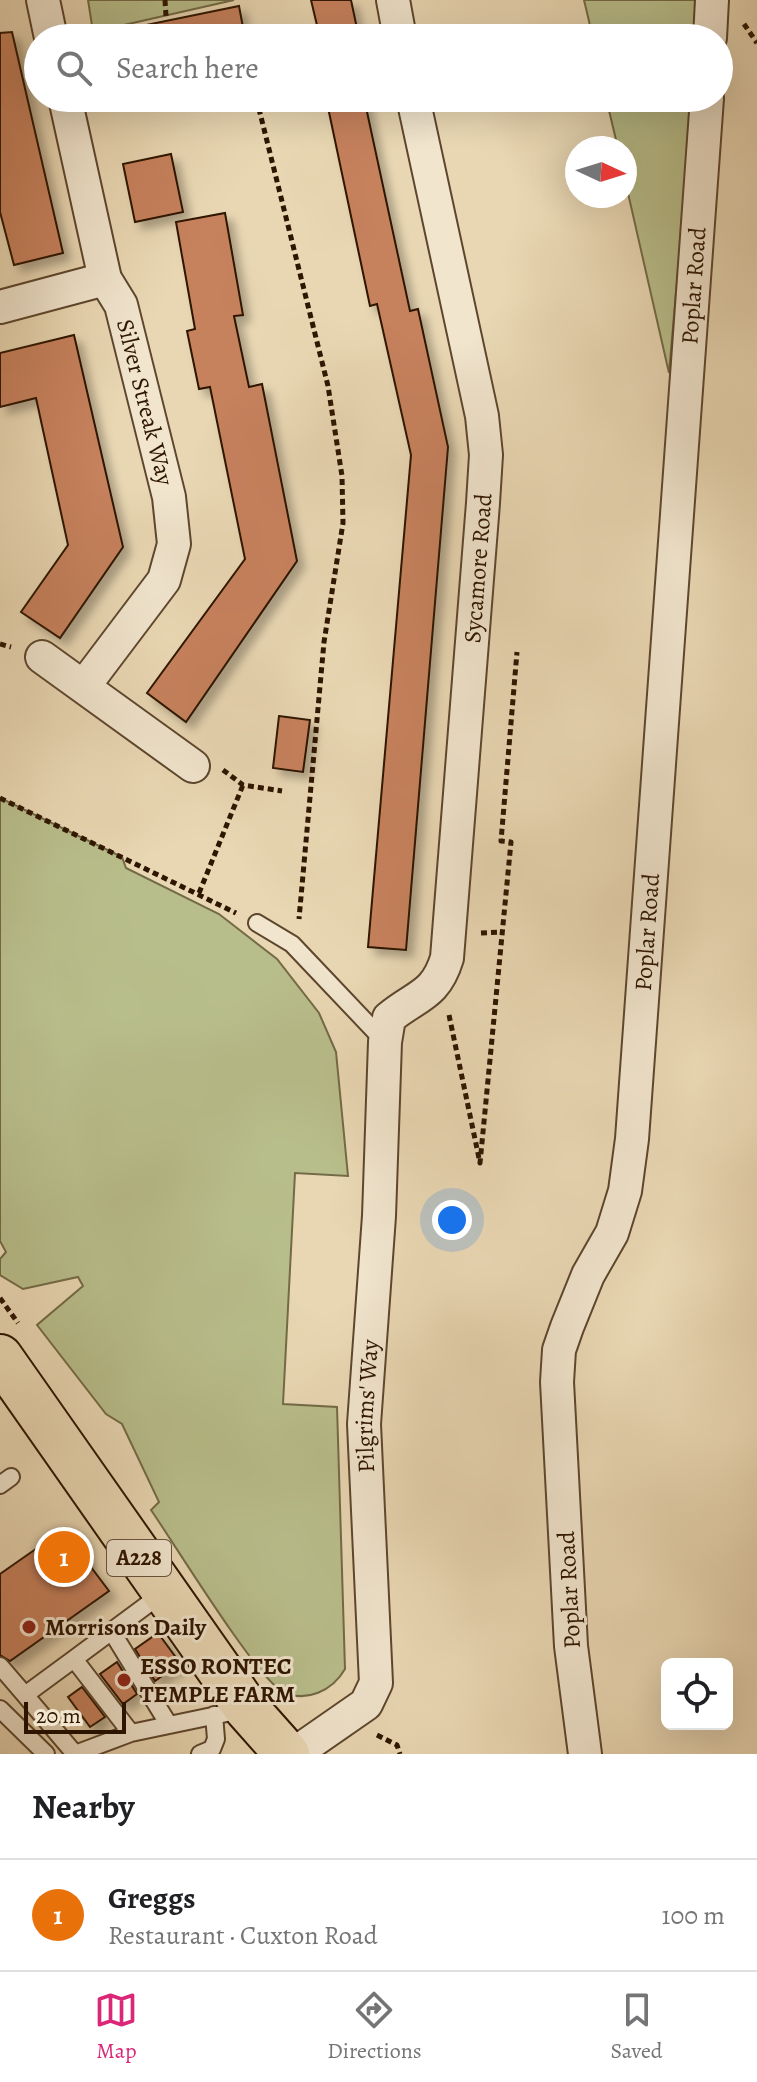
<!DOCTYPE html>
<html lang="en">
<head>
<meta charset="utf-8">
<style>
	:root { --surface:#fff; --page:#f6f6f6; --text:#202124; --muted:#757577; --line:#e0e0e0; --accent:#db2777 }
	body { margin:0; font-family:Alegreya,serif; background:var(--page); color:var(--text) }
	.controls { position:absolute; right:24px; bottom:24px; display:grid; overflow:hidden; border-radius:12px; box-shadow:0 8px 32px #0002 }
	.controls button { width:72px; height:72px; display:grid; place-items:center; padding:0; border:0; border-bottom:2px solid var(--line); background:var(--surface); color:var(--text); font:40px sans-serif }
	.compass { position:absolute; left:565px; top:136px; width:72px; height:72px; border-radius:50%; background:var(--surface); box-shadow:0 8px 32px #0002; rotate:94deg }
	.scale { position:absolute; left:24px; bottom:20px; width:102px; box-sizing:border-box; padding-left:8px; border:4px solid #2e1500; border-top:0; font-size:22px; line-height:28px; white-space:nowrap; color:#2e1500; -webkit-text-stroke:6px #f1e5ce; paint-order:stroke }
	.you { position:absolute; left:452px; top:1220px; width:28px; height:28px; margin:-20px; border:6px solid #fff; border-radius:50%; background:#1a73e8; box-shadow:0 0 0 12px #1a73e833 }
	.badge { display:grid; place-items:center; width:52px; height:52px; border-radius:50%; background:var(--accent); color:#fff; font-size:26px; font-weight:700 }
	.pin { position:absolute; translate:-50% -50%; border:4px solid #fff; box-shadow:0 2px 8px #0006 }
	.list { margin:0; padding:0; list-style:none }
	h2 { display:flex; justify-content:space-between; align-items:center; height:104px; margin:0; padding:0 32px; font-size:34px }
	h2 small { font-size:26px; font-weight:400; color:var(--muted) }
	.list li { display:grid; grid-template-columns:52px 1fr auto; gap:24px; align-items:center; box-sizing:border-box; height:112px; padding:0 32px; border-top:2px solid var(--line) }
	.list b { display:block; font-size:30px; white-space:nowrap }
	.list p { margin:0; font-size:26px; white-space:nowrap; color:var(--muted) }
	.list em { font-size:26px; font-style:normal; color:var(--muted) }
	.icon { flex:none; width:44px; height:44px; fill:none; stroke:currentColor; stroke-width:2; stroke-linecap:round; stroke-linejoin:round }
	.map { position:relative; flex:none; width:757px; height:1754px; overflow:hidden }
	.search { position:absolute; background:var(--surface); box-shadow:0 8px 32px #0002; left:24px; right:24px; top:24px; height:88px; display:flex; align-items:center; gap:20px; box-sizing:border-box; padding:0 28px; border-radius:44px; color:var(--muted); font-size:30px }
	.sheet { height:216px; background:var(--surface) }
	nav { display:flex; justify-content:space-around; align-items:center; box-sizing:border-box; height:112px; border-top:2px solid var(--line); background:var(--surface); font-size:22px; color:var(--muted) }
	nav a { display:grid; justify-items:center; gap:4px }
	nav .on { color:var(--accent) }
	.map>svg:first-child { display:block }
	.green { fill:#b8be8b; stroke:#736a46; stroke-width:2 }
	.building { fill:#c6815d; stroke:#2e1500; stroke-width:2; filter:url(#shadow) }
	.lines { fill:none; stroke-linecap:round; stroke-linejoin:round }
	.lane-casing { stroke:#5d462d; stroke-width:20 }
	.street-casing { stroke:#5d462d; stroke-width:36 }
	.primary-casing { stroke:#2e1500; stroke-width:48 }
	.path { stroke:#2e1500; stroke-width:5; stroke-dasharray:6 4; stroke-linecap:butt }
	.lane { stroke:#f1e5ce; stroke-width:16 }
	.street { stroke:#f1e5ce; stroke-width:32 }
	.primary { stroke:#e9d7b3; stroke-width:44 }
	.poi-dot { fill:#8f2418; stroke:#f1e5ce; stroke-width:3 }
	.labels { text-anchor:middle; dominant-baseline:central; stroke-width:6; stroke-linejoin:round; paint-order:stroke }
	.shield { fill:#f1e5ce; stroke:#68533e; stroke-width:2 }
	.shield-label { font-size:22px; font-weight:bold; fill:#2e1500 }
	.street-label { font-size:24px; fill:#2e1500; stroke:#f1e5ce }
	.poi-label { font-size:24px; font-weight:bold; fill:#2e1500; stroke:#f1e5ce; text-anchor:start }
</style>
</head>
<body>
<div class="map">
<svg width="757" height="1754" viewBox="0 0 757 1754">
	<defs>
		<filter id="shadow"><feDropShadow dx="7" dy="7" stdDeviation="4" flood-color="#0004"/></filter>
	</defs>
	<rect width="100%" height="100%" fill="#e9d7b3"/>
	<filter id="stains"><feTurbulence type="fractalNoise" baseFrequency=".0025" numOctaves="4"/><feColorMatrix values="0 0 0 0 .2 0 0 0 0 .09 0 0 0 0 .02 0 0 0 .5 -.17"/></filter>
	<radialGradient id="worn" r=".72"><stop offset=".6" stop-color="#630" stop-opacity="0"/><stop offset="1" stop-color="#630" stop-opacity=".3"/></radialGradient>
	<!-- green -->
	<path class="green" d="M 88,0 L 234,0 L 93,32 Z
		M 584,0 L 697,0 L 696,38 L 593,38 Z
		M 606,98 L 693,98 L 669,373 L 625,180 L 625,148 L 618,148 Z
		M 0,798 L 122,857 L 126,868 L 219,914 L 277,959 L 319,1013 L 336,1052 L 348,1176 L 295,1173 L 283,1404 L 337,1407 L 345,1669 C 333,1690 306,1704 282,1691 C 255,1676 174,1543 151,1510 L 159,1502 L 122,1424 L 106,1414 L 37,1325 L 83,1286 L 78,1277 L 23,1289 L 0,1275 L 0,1259 L 6,1252 L 0,1241 Z"/>
	<!-- building -->
	<path class="building" d="M 311,0 L 351,0 L 359,38 L 320,38 Z
		M 239,6 L 245,38 L 147,38 L 146,25 Z
		M 12,32 L 63,253 L 14,265 L 0,212 L 0,33 Z
		M 326,98 L 364,98 L 410,311 L 418,309 L 448,447 L 406,950 L 368,947 L 411,455 L 377,304 L 370,306 Z
		M 171,154 L 183,212 L 135,222 L 123,164 Z
		M 225,213 L 243,315 L 234,316 L 249,387 L 262,384 L 297,561 L 186,722 L 147,693 L 245,559 L 210,387 L 199,389 L 187,331 L 195,329 L 176,222 Z
		M 74,335 L 123,547 L 60,638 L 21,612 L 68,545 L 36,398 L 0,407 L 0,353 Z
		M 279,716 L 310,720 L 303,772 L 273,768 Z
		M 63,1530 L 109,1591 L 10,1661 L 0,1655 L 0,1574 Z
		M 158,1633 L 180,1663 L 155,1681 L 135,1649 Z
		M 117,1662 L 137,1694 L 123,1704 L 100,1674 Z
		M 82,1687 L 105,1717 L 90,1727 L 68,1697 Z"/>
	<g class="lines">
		<!-- lane casing -->
		<g class="lane-casing">
			<path id="lane" d="M 257,923 L 292,944 L 385,1042
				M 0,1485 L 11,1477
				M 163,1593 L 74,1659 L 131,1733 L 241,1710
				M 112,1632 L 169,1725
				M 74,1659 L 25,1695 L 75,1754 L 131,1733
				M 0,1666 L 25,1695
				M 0,1709 L 46,1754
				M 200,1754 L 212,1749 L 216,1739 L 214,1715"/>
		</g>
		<!-- street casing -->
		<g class="street-casing">
			<g id="street">
				<path d="M 43,0 L 51,38"/>
				<path d="M 393,0 L 400,38"/>
				<path d="M 710,38 L 712,0"/>
				<path id="s1" d="M 65,98 L 105,279 L 121,305 L 169,497 L 174,544 L 164,580 L 84,686"/>
				<path d="M 0,307 L 105,279"/>
				<path d="M 42,657 L 193,766"/>
				<path id="s2" d="M 294,1754 L 366,1704 L 376,1683 L 364,1424 L 379,1216 L 385,1042 L 389,1018 C 416,995 435,997 447,958 L 483,503 L 486,455 L 482,416 L 413,98"/>
				<path id="s3" d="M 585,1754 L 571,1646 L 557,1382 L 559,1350 L 567,1327 L 588,1275 L 612,1233 L 625,1191 L 632,1139 L 707,98"/>
			</g>
		</g>
		<!-- primary casing -->
		<g class="primary-casing">
			<path id="primary" d="M 0,1357 L 247,1709 L 287,1754"/>
		</g>
		<!-- path -->
		<path class="path" d="M 165,0 L 166,16
			M 744,24 L 757,43
			M 298,98 L 259,109 L 328,386 L 342,476 L 343,523 L 324,642 L 299,919
			M 0,644 L 11,647
			M 223,770 L 243,785 L 282,791
			M 0,798 L 236,913
			M 199,893 L 243,785
			M 481,933 L 502,932
			M 449,1015 L 480,1163 L 511,842 L 501,841 L 517,652
			M 0,1298 L 18,1323
			M 377,1735 L 397,1745 L 400,1754"/>
		<!-- lane -->
		<use href="#lane" class="lane"/>
		<!-- street -->
		<use href="#street" class="street"/>
		<!-- primary -->
		<use href="#primary" class="primary"/>
	</g>
	<!-- markers -->
	<g class="poi-dot">
		<circle cx="29" cy="1627" r="8"/>
		<circle cx="124" cy="1680" r="8"/>
	</g>
	<g class="labels">
		<!-- shield labels -->
		<rect class="shield" x="107" y="1540" width="64" height="36" rx="6"/>
		<g class="shield-label">
			<text x="139" y="1558">A228</text>
		</g>
		<!-- street labels -->
		<g class="street-label">
			<text stroke="none"><textPath href="#s3" startOffset="1486">Poplar Road</textPath></text>
			<text stroke="none"><textPath href="#s1" startOffset="316">Silver Streak Way</textPath></text>
			<text stroke="none"><textPath href="#s2" startOffset="1254">Sycamore Road</textPath></text>
			<text stroke="none"><textPath href="#s3" startOffset="838">Poplar Road</textPath></text>
			<text stroke="none"><textPath href="#s2" startOffset="388">Pilgrims' Way</textPath></text>
			<text transform="translate(569 1590) rotate(-93)">Poplar Road</text>
		</g>
		<!-- poi labels -->
		<g class="poi-label">
			<text x="45" y="1627">Morrisons Daily</text>
			<text x="140" y="1666">ESSO RONTEC<tspan x="140" dy="28">TEMPLE FARM</tspan></text>
		</g>
	</g>
	<rect width="100%" height="100%" filter="url(#stains)"/>
	<rect width="100%" height="100%" fill="url(#worn)"/>
</svg>
<div class="controls">
<button><svg class="icon" aria-label="locate" viewBox="0 0 24 24"><circle cx="12" cy="12" r="6"/><path d="M12 2v4M12 18v4M2 12h4M18 12h4"/></svg></button>
</div>
<svg class="compass" viewBox="-18 -18 36 36"><path d="M0-13l5 13h-10z" fill="#e53935"/><path d="M0 13l5-13h-10z" fill="#757577"/></svg>
<div class="scale">20 m</div>
<div class="you"></div>
<div class="pin badge" style="left:64px;top:1557px;background:#e8710a">1</div>
<div class="search"><svg class="icon" aria-label="search" viewBox="0 0 24 24"><circle cx="10" cy="10" r="6"/><path d="M15 15l6 6"/></svg>Search here</div>
</div>
<section class="sheet">
<h2>Nearby<small></small></h2>
<ul class="list">
<li><span class="badge" style="background:#e8710a">1</span><div><b>Greggs</b><p>Restaurant · Cuxton Road</p></div><em>100 m</em></li>
</ul>
</section>
<nav>
<a class="on"><svg class="icon" aria-label="map" viewBox="0 0 24 24"><path d="M3 6l6-2 6 2 6-2v14l-6 2-6-2-6 2zM9 4v14M15 6v14"/></svg>Map</a>
<a><svg class="icon" aria-label="directions" viewBox="0 0 24 24"><path d="M12 3l9 9-9 9-9-9zM9 14v-3h6M13 9l2 2-2 2"/></svg>Directions</a>
<a><svg class="icon" aria-label="saved" viewBox="0 0 24 24"><path d="M7 4h10v16l-5-4-5 4z"/></svg>Saved</a>
</nav>
</body>
</html>
